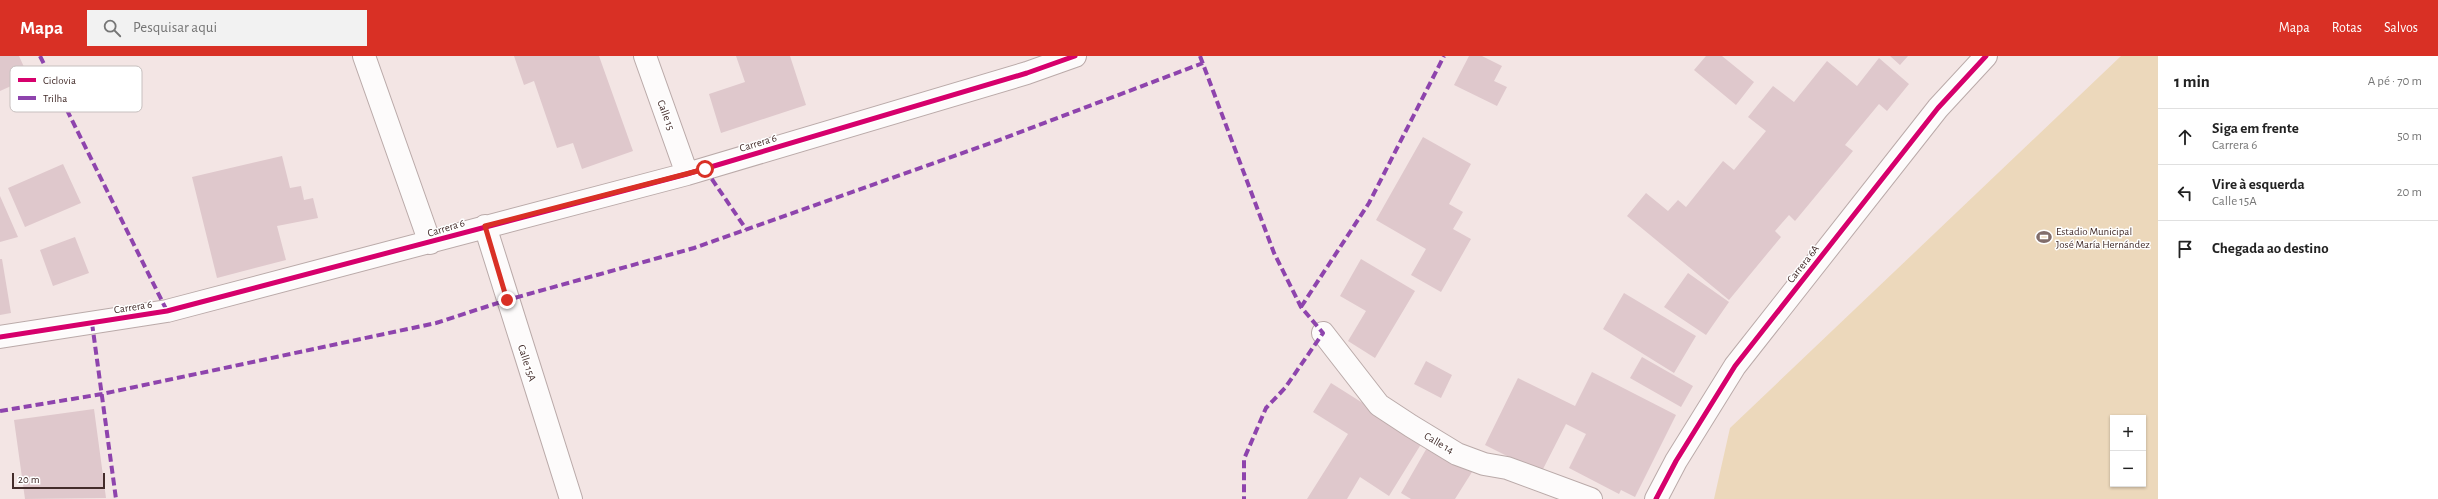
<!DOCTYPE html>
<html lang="pt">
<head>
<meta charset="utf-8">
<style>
	:root { --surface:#fff; --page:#f2f2f2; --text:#222; --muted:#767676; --line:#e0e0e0; --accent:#d93025 }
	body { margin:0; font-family:"Alegreya Sans",sans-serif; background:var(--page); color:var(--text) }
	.controls { position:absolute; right:12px; bottom:12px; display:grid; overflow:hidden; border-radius:0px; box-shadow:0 1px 3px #0004 }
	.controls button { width:36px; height:36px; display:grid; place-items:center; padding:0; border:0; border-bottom:1px solid var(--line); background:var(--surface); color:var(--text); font:20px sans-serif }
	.scale { position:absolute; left:12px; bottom:10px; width:93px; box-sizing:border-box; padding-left:4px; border:2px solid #432c2a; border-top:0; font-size:11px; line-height:14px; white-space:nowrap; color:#432c2a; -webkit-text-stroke:3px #fff; paint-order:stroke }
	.stop { position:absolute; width:12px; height:12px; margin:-9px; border:3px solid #d93025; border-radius:50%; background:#fff }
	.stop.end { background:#d93025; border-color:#fff; box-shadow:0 1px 4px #0008 }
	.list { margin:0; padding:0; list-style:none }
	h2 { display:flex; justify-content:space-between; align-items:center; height:52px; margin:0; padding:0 16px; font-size:17px }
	h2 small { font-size:13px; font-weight:400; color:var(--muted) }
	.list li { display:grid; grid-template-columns:26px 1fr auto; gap:12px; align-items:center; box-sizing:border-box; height:56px; padding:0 16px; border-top:1px solid var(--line) }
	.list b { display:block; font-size:15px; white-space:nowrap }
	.list p { margin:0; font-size:13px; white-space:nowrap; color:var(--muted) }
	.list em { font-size:13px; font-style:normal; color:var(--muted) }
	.icon { flex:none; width:22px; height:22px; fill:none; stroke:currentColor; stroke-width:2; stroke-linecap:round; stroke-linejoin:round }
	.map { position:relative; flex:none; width:2158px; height:443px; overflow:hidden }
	header { display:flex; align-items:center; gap:24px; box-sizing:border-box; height:56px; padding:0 20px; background:var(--accent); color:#fff }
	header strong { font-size:19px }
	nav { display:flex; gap:22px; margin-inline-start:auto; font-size:14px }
	.search { width:280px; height:36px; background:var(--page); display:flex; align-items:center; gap:10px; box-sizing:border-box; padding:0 14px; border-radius:0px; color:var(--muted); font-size:15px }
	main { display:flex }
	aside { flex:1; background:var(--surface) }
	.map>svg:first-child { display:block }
	.green { fill:#ecd8bb; fill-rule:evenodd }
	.building { fill:#dfc8cc }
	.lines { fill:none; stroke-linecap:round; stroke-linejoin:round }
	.minor-casing { stroke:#baaaa9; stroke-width:24 }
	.minor { stroke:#fdfbfb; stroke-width:22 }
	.quiet { stroke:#8e44ad; stroke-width:4; stroke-dasharray:8 4; stroke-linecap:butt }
	.cycleway-casing { stroke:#fff; stroke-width:8 }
	.cycleway { stroke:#d6006c; stroke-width:5 }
	.route { stroke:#d93025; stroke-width:5 }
	.labels { text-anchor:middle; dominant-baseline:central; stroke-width:3; stroke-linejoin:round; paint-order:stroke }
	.street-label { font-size:11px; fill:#432c2a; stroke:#fff }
	.poi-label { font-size:11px; fill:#432c2a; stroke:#fff; text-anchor:start }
	.key { fill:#fff; stroke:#c7c0bf; stroke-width:1 }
	.key-label { font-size:11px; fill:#432c2a }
</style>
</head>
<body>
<header>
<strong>Mapa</strong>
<div class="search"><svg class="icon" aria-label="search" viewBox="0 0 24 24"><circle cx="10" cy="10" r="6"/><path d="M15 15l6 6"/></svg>Pesquisar aqui</div>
<nav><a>Mapa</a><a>Rotas</a><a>Salvos</a></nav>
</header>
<main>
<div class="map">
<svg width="2158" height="443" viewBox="0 0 2158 443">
	<rect width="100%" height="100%" fill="#f3e5e4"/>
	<!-- green -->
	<path class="green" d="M 2121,0 L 2158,0 L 2158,443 L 1714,443 L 1730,372 ZM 2113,362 L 2143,362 L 2143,428 L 2113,428 Z"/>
	<!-- building -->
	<path class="building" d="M 0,0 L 19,0 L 29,22 L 0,35 Z
		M 514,0 L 599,0 L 633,95 L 582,113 L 573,87 L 557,92 L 534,25 L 524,29 Z
		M 736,0 L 790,0 L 806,49 L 721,77 L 709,38 L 745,26 Z
		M 1469,0 L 1482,0 L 1502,10 L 1494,25 L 1507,31 L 1497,50 L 1454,29 Z
		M 1706,0 L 1722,0 L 1754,26 L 1736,49 L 1694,14 Z
		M 1890,0 L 1908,0 L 1900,9 Z
		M 1879,2 L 1909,28 L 1887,55 L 1879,48 L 1845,89 L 1853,95 L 1795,165 L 1789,159 L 1775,175 L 1781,181 L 1729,244 L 1627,160 L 1646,137 L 1668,155 L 1678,144 L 1686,151 L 1723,105 L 1734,114 L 1766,75 L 1748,61 L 1773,30 L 1794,46 L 1827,5 L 1857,30 Z
		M 1423,81 L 1471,108 L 1449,148 L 1463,156 L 1453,173 L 1471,183 L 1441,236 L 1411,219 L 1426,193 L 1376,164 Z
		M 282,100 L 290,132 L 301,130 L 304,144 L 313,142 L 318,162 L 277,170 L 286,204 L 217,222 L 192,121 Z
		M 63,108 L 81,147 L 25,171 L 8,132 Z
		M 0,140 L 18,181 L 0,186 Z
		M 75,181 L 89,217 L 53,230 L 40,194 Z
		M 0,203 L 2,203 L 11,257 L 0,259 Z
		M 1361,203 L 1415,235 L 1375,302 L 1348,285 L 1366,255 L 1340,240 Z
		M 1688,217 L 1729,246 L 1706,279 L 1664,251 Z
		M 1624,237 L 1696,280 L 1674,317 L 1603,273 Z
		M 1642,301 L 1693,330 L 1681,351 L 1630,322 Z
		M 1426,305 L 1452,319 L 1441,342 L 1414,328 Z
		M 1592,316 L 1676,359 L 1635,441 L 1621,434 L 1619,438 L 1569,412 L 1586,378 L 1566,368 L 1541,417 L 1485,389 L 1518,322 L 1575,350 Z
		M 1331,327 L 1423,385 L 1389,440 L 1360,421 L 1347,443 L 1307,443 L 1348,378 L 1313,356 Z
		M 94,353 L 106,442 L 25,443 L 14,364 Z
		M 1428,390 L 1472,416 L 1455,443 L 1411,443 L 1401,437 Z"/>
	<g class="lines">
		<!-- minor casing -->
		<g class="minor-casing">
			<path id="minor" d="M 364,0 L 430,187
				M 645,0 L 687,118
				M 485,170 L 571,443
				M 1323,277 L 1379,349 L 1411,370 L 1457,398 L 1484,408 L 1507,412 L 1591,443
				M 0,281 L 167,255 L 687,118 L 1027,17 L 1075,0
				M 1656,443 L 1676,405 L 1735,310 L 1938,52 L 1986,0"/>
		</g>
		<!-- minor -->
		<use href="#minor" class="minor"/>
		<!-- quiet -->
		<path class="quiet" d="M 40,0 L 167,255
			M 1200,0 L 1274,197 L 1301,251 L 1323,277 L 1285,332 L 1266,352 L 1244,403 L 1244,443
			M 705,113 L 746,173
			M 1301,251 L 1369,147 L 1444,0
			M 92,267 L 116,443
			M 0,355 L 102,338 L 436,267 L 507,244 L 694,192 L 1002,83 L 1203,7"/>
		<!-- cycleway casing -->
		<g class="cycleway-casing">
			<path id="cycleway" d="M 0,281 L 167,255 L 687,118 L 1027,17 L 1075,0
				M 1656,443 L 1676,405 L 1735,310 L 1938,52 L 1986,0"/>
		</g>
		<!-- cycleway -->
		<use href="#cycleway" class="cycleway"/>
	</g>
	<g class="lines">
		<!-- route -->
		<path class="route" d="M 507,244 L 485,170 L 705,113"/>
	</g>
	<!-- icons -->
	<defs>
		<g id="stadium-bare" transform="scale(1.2)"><path d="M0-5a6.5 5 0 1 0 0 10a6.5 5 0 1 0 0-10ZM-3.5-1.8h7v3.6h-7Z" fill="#816d6b" stroke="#fff" stroke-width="2.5" paint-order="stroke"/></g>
	</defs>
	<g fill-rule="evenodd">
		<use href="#stadium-bare" x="2044" y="181"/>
	</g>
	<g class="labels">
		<!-- street labels -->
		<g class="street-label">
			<text transform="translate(666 59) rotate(70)">Calle 15</text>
			<text transform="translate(758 87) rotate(-17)">Carrera 6</text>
			<text transform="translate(446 172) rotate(-17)">Carrera 6</text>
			<text transform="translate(1803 208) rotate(-52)">Carrera 6A</text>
			<text transform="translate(133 251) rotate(-9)">Carrera 6</text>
			<text transform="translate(527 307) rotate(72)">Calle 15A</text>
			<text transform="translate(1439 387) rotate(30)">Calle 14</text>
		</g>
		<!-- poi labels -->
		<g class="poi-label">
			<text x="2056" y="175">Estadio Municipal<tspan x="2056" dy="13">José María Hernández</tspan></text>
		</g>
	</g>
	<!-- legend -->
	<rect x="10" y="10" width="132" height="46" rx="6" class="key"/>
	<rect x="18" y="22" width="18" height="4" fill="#d6006c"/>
	<rect x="18" y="40" width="18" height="4" fill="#8e44ad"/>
	<g class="key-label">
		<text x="43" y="28">Ciclovia</text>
		<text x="43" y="46">Trilha</text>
	</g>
</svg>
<div class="controls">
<button>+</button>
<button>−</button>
</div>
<div class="scale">20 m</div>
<div class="stop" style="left:705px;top:113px"></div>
<div class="stop end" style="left:507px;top:244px"></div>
</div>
<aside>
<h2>1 min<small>A pé · 70 m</small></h2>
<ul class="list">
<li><svg class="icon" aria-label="ahead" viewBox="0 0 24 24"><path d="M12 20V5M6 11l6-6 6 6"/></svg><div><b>Siga em frente</b><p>Carrera 6</p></div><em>50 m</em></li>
<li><svg class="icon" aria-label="left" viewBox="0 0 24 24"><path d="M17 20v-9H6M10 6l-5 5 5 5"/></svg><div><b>Vire à esquerda</b><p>Calle 15A</p></div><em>20 m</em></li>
<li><svg class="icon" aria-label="arrive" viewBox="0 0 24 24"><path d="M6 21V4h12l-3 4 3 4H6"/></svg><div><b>Chegada ao destino</b></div></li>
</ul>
</aside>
</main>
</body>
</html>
